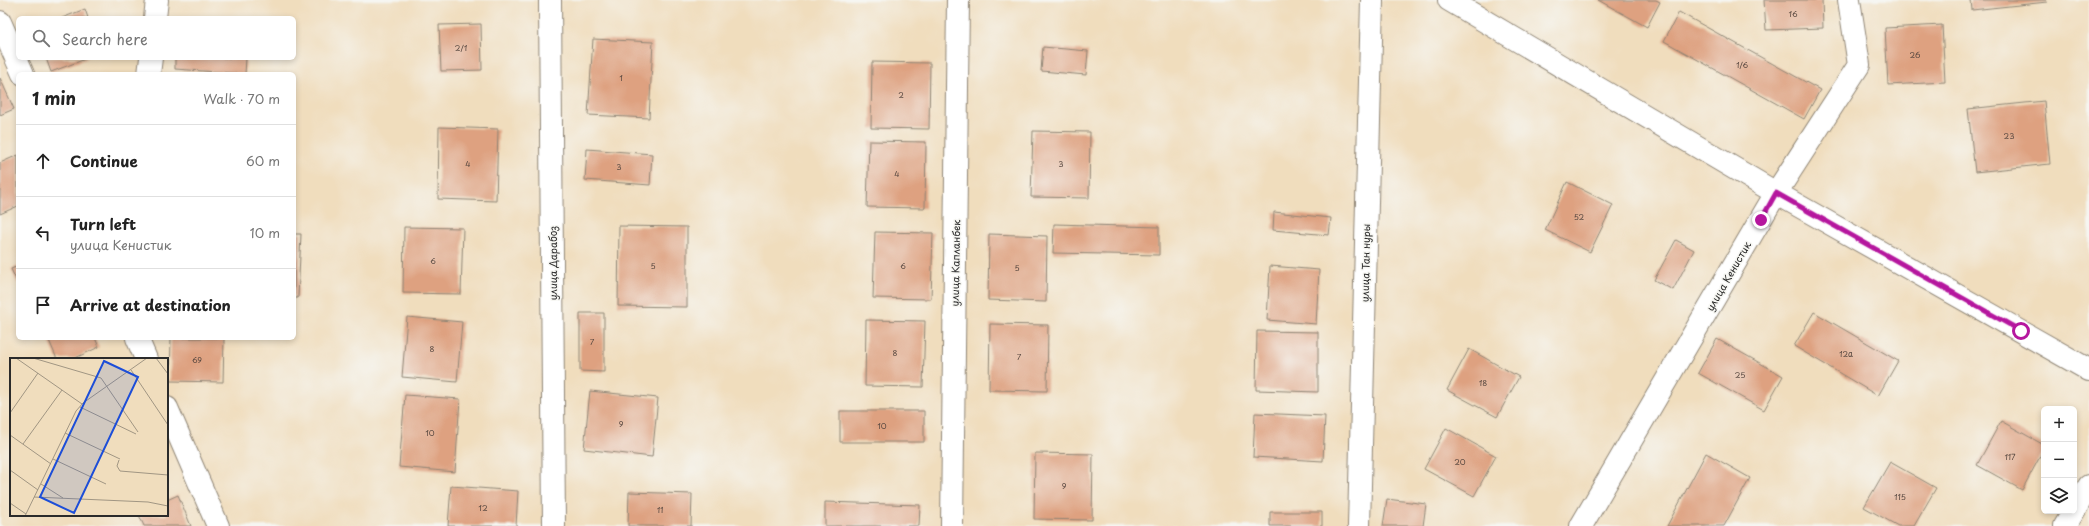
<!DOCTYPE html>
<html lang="en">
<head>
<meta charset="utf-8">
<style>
	:root { --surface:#fff; --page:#f6f6f6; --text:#222; --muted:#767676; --line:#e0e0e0 }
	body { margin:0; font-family:"Playpen Sans",sans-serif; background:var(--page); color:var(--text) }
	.controls { position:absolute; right:12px; bottom:12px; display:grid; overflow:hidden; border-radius:6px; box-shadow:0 2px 6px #0003 }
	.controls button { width:36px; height:36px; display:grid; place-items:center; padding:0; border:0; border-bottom:1px solid var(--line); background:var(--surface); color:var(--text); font:20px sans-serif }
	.stop { position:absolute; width:12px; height:12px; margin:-9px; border:3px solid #b5179e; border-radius:50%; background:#fff }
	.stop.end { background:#b5179e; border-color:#fff; box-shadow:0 1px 4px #0008 }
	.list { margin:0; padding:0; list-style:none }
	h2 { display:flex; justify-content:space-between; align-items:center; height:52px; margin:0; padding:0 16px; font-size:17px }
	h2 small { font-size:13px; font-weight:400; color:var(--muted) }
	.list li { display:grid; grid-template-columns:26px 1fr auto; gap:12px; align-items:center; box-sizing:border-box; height:72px; padding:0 16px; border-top:1px solid var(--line) }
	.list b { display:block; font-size:15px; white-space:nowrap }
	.list p { margin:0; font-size:13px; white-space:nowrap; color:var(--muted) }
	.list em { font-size:13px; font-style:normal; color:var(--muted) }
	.icon { flex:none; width:22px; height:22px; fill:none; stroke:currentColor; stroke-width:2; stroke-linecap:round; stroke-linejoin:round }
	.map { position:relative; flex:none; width:2089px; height:526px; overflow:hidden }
	.search { position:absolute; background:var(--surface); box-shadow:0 2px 6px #0003; left:16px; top:16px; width:280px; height:44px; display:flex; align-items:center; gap:10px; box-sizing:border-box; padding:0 14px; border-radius:6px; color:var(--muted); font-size:15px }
	.panel { position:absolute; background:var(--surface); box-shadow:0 2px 6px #0003; left:16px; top:72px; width:280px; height:268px; border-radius:6px }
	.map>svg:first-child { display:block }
	.building { fill:#dea180 }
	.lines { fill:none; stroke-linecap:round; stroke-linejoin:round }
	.minor-casing { stroke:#8e8474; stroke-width:24 }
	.tertiary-casing { stroke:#8e8474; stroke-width:24 }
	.minor { stroke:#fff; stroke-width:22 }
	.tertiary { stroke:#fff; stroke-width:22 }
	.route { stroke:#b5179e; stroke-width:5 }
	.labels { text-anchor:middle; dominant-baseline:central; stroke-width:3; stroke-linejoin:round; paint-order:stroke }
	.number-label { font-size:8px; fill:#584840 }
	.street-label { font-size:10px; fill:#2b2b2b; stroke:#f6f6f2 }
	.inset-road { fill:none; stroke:#a19683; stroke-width:1 }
	.view { fill:#1d4ed8; fill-opacity:0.15; stroke:#1d4ed8; stroke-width:2 }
	.inset-edge { fill:none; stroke:#2b2b2b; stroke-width:2 }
</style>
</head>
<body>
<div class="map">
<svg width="2089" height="526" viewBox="0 0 2089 526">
	<rect width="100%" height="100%" fill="#f6f6f2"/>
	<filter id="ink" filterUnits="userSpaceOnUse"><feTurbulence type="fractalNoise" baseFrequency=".025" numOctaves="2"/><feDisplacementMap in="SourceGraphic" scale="8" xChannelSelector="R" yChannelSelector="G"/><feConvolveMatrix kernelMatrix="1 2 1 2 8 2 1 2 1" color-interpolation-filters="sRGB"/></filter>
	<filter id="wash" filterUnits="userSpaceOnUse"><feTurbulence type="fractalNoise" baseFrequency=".012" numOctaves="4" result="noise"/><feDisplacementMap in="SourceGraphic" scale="16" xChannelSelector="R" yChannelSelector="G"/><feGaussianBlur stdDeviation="0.9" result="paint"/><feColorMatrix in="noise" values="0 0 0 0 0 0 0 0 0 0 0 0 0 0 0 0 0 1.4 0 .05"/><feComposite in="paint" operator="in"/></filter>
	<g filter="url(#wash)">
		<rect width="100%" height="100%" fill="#f0ddbd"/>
		<g id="blocks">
			<!-- building -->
			<path class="building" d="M 1598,0 L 1656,0 L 1660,2 L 1647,27 Z
				M 1764,0 L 1822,0 L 1823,28 L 1766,30 Z
				M 1971,0 L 2046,0 L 2047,2 L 1972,10 Z
				M 85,9 L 88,18 L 62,18 Z
				M 1679,12 L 1820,90 L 1804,119 L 1664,41 Z
				M 481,24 L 482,70 L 441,71 L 439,25 Z
				M 1942,25 L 1945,82 L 1888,85 L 1885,28 Z
				M 593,39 L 653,42 L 649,118 L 588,115 Z
				M 1043,47 L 1088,51 L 1086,75 L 1041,71 Z
				M 46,58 L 88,58 L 51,72 Z
				M 175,58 L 246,58 L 245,74 L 175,69 Z
				M 872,62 L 930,63 L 929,129 L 871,128 Z
				M 0,78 L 14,109 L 0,115 Z
				M 2044,101 L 2050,164 L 1975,172 L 1968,109 Z
				M 439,127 L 498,129 L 496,201 L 438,199 Z
				M 1033,131 L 1090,132 L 1089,198 L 1031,197 Z
				M 869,141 L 926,142 L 925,208 L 867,207 Z
				M 587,149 L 652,154 L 650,185 L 585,180 Z
				M 18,155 L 18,206 L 0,214 L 0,163 Z
				M 1567,182 L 1613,205 L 1590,252 L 1545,230 Z
				M 1274,212 L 1331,218 L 1329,235 L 1273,230 Z
				M 1054,224 L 1159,227 L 1159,255 L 1053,253 Z
				M 619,226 L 687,227 L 687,307 L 618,306 Z
				M 404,227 L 463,228 L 461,294 L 403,293 Z
				M 875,232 L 933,233 L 931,299 L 873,298 Z
				M 294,234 L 301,234 L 298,298 L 294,298 Z
				M 989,234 L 1047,236 L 1046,302 L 988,300 Z
				M 1676,240 L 1694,250 L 1673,290 L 1654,280 Z
				M 18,266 L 18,284 L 11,269 Z
				M 1270,266 L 1319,270 L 1316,324 L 1267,320 Z
				M 1814,312 L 1898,361 L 1878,396 L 1794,346 Z
				M 580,313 L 604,313 L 604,372 L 580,371 Z
				M 407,317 L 462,322 L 457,382 L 402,377 Z
				M 866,320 L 925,321 L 923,387 L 865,386 Z
				M 990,324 L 1048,325 L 1047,391 L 989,390 Z
				M 1257,331 L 1318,332 L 1318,392 L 1256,390 Z
				M 48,338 L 95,338 L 99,347 L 73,359 L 57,359 Z
				M 171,338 L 224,338 L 223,382 L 170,381 Z
				M 1717,339 L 1783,376 L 1764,410 L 1698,373 Z
				M 1469,349 L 1519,377 L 1497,417 L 1447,390 Z
				M 590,391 L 658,398 L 652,457 L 584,449 Z
				M 405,395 L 460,399 L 455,472 L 399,467 Z
				M 840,411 L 924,411 L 924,442 L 840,442 Z
				M 1255,413 L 1325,416 L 1323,461 L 1253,457 Z
				M 2001,421 L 2044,445 L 2044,449 L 2022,490 L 1977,465 Z
				M 1446,428 L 1496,456 L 1474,496 L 1424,469 Z
				M 1035,453 L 1093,454 L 1092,520 L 1034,519 Z
				M 1706,453 L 1750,478 L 1724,526 L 1667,526 Z
				M 1890,462 L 1936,488 L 1914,526 L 1898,526 L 1864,507 Z
				M 451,486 L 518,491 L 516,526 L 448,526 Z
				M 629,492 L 692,494 L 691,526 L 628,526 Z
				M 178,495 L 191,526 L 144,526 L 139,515 L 167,515 L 167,500 Z
				M 1387,499 L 1426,504 L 1423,526 L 1383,526 Z
				M 825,502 L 920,505 L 919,526 L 825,526 Z
				M 1270,512 L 1322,512 L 1322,526 L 1270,526 Z"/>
		</g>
	</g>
	<g filter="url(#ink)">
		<use href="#blocks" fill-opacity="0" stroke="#8e8474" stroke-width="1"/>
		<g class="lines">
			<!-- minor casing -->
			<g class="minor-casing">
				<path id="minor" d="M 550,0 L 554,526
					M 155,18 L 157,0
					M 0,22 L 23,74
					M 149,74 L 151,58
					M 137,338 L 146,359
					M 167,408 L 218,526
					M 952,526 L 958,0
					M 1359,526 L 1372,0
					M 1581,526 L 1776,193 L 1859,65 L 1849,0
					M 2065,526 L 2089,486"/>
			</g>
			<!-- tertiary casing -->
			<g class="tertiary-casing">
				<path id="tertiary" d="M 1449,0 L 1776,193 L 2089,370"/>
			</g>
			<!-- minor -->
			<use href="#minor" class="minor"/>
			<!-- tertiary -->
			<use href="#tertiary" class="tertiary"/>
		</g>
	</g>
	<g class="lines" filter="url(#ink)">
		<!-- route -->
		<path class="route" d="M 1761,220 L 1776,193 L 2021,331"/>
	</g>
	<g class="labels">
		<!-- number labels -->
		<g class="number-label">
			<text x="1793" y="14">16</text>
			<text x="461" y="48">2/1</text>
			<text x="1915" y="55">26</text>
			<text x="1742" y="65">1/6</text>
			<text x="621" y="78">1</text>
			<text x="901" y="95">2</text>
			<text x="2009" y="136">23</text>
			<text x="468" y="164">4</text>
			<text x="1061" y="164">3</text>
			<text x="619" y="167">3</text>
			<text x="897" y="174">4</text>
			<text x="1579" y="217">52</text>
			<text x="433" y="261">6</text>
			<text x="653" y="266">5</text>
			<text x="903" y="266">6</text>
			<text x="1017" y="268">5</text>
			<text x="592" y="342">7</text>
			<text x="432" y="349">8</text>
			<text x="895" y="353">8</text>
			<text x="1846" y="354">12а</text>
			<text x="1019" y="357">7</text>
			<text x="197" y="360">69</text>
			<text x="1740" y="375">25</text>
			<text x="1483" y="383">18</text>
			<text x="621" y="424">9</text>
			<text x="882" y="426">10</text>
			<text x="430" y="433">10</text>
			<text x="2010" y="457">117</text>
			<text x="1460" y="462">20</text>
			<text x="1064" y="486">9</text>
			<text x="1900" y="497">115</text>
			<text x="483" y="508">12</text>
			<text x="660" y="510">11</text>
		</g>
		<!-- street labels -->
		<g class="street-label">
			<text transform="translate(552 263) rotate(-90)">улица Дарабоз</text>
			<text transform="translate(955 263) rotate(-89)">улица Капланбек</text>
			<text transform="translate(1365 263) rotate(-89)">улица Тан нуры</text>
			<text transform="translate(1728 276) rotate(-60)">улица Кенистик</text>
		</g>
	</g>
	<!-- overview -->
	<g transform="translate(10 358)">
		<rect width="158" height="158" fill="#f0ddbd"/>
		<path class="inset-road" d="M 6,0 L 72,46M 23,0 L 91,20 L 128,74M 146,0 L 158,16M 121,12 L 158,67M 70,49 L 126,76M 0,55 L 28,15M 55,75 L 110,101M 0,77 L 41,106M 13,86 L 52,32M 43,101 L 96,126M 109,102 L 107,108 L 110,113 L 158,117M 0,112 L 28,132M 31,126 L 53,140M 24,139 L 138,144 L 158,148M 0,145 L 16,156M 15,158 L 66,53 L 73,45 L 137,0"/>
		<path class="view" d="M 94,3 L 128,19 L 64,155 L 30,139 Z"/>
		<rect width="158" height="158" class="inset-edge"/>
	</g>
</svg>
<div class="controls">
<button>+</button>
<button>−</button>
<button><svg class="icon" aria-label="layers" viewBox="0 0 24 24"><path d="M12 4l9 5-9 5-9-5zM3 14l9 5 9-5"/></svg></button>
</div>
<div class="stop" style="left:2021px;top:331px"></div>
<div class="stop end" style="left:1761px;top:220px"></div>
<div class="search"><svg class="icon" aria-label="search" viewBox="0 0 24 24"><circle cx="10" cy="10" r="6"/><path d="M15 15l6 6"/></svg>Search here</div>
<section class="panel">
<h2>1 min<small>Walk · 70 m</small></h2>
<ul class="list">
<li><svg class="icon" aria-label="ahead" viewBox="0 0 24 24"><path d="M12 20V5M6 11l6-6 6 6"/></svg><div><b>Continue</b></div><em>60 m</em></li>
<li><svg class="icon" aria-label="left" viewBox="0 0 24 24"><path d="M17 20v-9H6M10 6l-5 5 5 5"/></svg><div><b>Turn left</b><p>улица Кенистик</p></div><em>10 m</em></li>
<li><svg class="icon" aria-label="arrive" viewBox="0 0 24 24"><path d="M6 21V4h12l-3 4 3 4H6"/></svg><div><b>Arrive at destination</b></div></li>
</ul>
</section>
</div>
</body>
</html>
